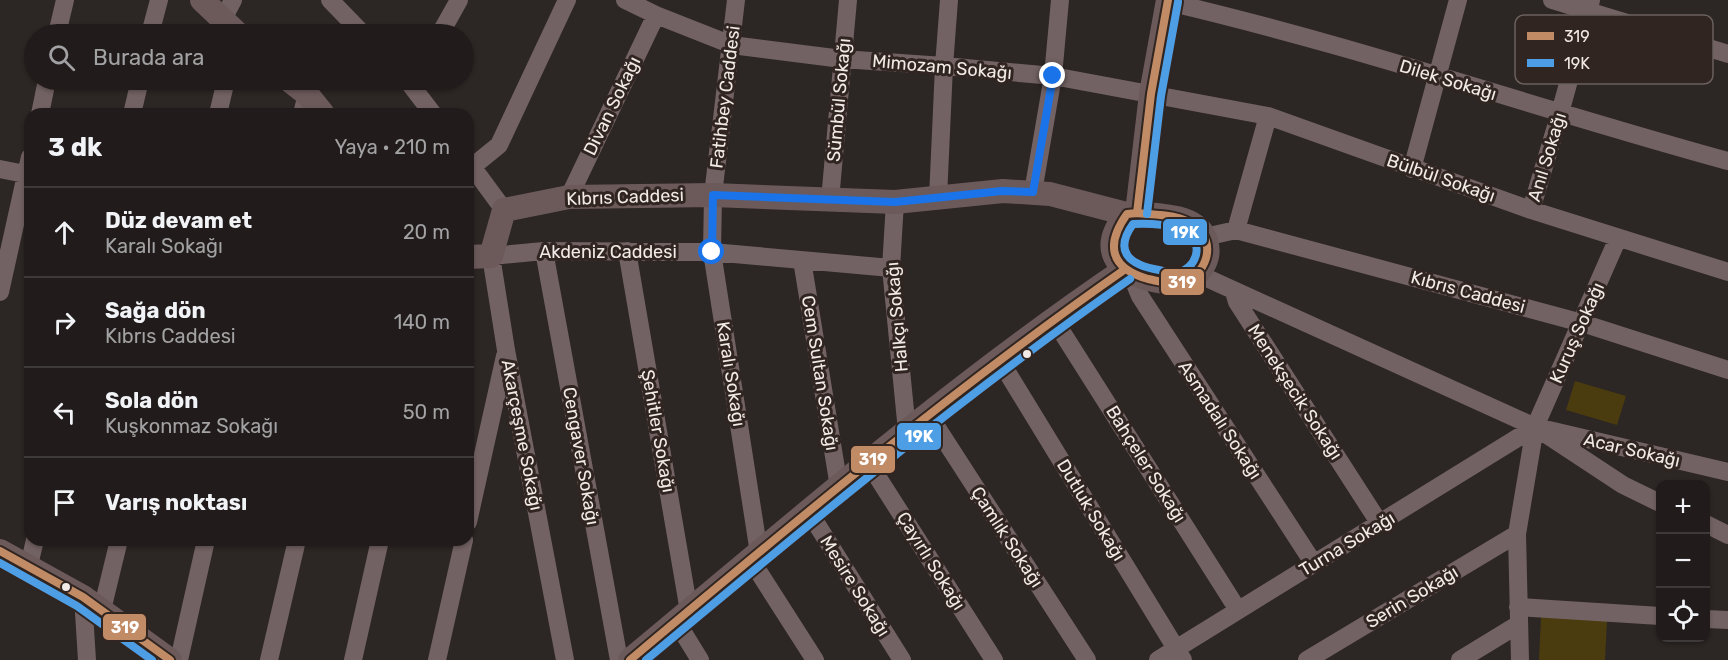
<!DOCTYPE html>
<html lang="tr">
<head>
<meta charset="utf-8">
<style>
	:root { --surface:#211c1b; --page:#2d2928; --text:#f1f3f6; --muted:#a2a1a3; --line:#3e3a3a }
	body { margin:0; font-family:Rubik,sans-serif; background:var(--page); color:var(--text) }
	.controls { position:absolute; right:18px; bottom:18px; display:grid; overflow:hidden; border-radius:12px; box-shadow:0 2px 4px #0004 }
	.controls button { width:54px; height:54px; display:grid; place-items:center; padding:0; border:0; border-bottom:2px solid var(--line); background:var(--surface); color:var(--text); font:30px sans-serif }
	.stop { position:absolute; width:18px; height:18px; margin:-14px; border:4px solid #1a73e8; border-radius:50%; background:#fff }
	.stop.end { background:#1a73e8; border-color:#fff; box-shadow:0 2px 6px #0008 }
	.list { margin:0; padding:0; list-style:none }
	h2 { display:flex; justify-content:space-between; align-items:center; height:78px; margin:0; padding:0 24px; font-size:26px }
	h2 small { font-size:20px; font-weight:400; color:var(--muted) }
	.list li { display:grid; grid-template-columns:39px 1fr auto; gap:18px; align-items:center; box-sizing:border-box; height:90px; padding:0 24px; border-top:2px solid var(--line) }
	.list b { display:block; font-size:22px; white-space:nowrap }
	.list p { margin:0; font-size:20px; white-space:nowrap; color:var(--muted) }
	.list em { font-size:20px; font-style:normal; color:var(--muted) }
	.icon { flex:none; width:33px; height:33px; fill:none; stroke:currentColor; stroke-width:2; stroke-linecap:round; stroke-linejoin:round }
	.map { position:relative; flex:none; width:1728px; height:660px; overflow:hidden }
	.search { position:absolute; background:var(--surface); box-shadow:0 2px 4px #0004; left:24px; top:24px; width:450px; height:66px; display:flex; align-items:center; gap:15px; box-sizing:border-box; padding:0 21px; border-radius:33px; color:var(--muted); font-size:22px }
	.panel { position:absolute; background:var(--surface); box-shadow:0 2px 4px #0004; left:24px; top:108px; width:450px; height:438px; border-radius:18px }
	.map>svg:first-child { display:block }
	.green { fill:#4a3c0f }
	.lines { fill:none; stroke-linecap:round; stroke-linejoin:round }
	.street { stroke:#736263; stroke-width:18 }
	.secondary { stroke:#6c5a5b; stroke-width:24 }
	.bus-1-casing { stroke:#302521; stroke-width:12 }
	.bus-2-casing { stroke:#302521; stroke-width:12 }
	.bus-1 { stroke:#c18c65; stroke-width:8 }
	.bus-2 { stroke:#4d9ee5; stroke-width:8 }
	.route { stroke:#1a73e8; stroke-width:8 }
	.bus-dot { fill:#f2eae7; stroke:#302521; stroke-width:2 }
	.labels { text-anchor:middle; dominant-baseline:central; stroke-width:6; stroke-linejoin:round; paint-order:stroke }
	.street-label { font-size:18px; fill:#f2eae7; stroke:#302521 }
	.key { fill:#302521; stroke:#6a605c; stroke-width:1.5 }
	.key-label { font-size:16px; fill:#f2eae7 }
	.line-badge { stroke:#302521; stroke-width:2 }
	.badge-label { font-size:16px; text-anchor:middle; font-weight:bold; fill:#fff }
</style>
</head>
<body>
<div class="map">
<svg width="1728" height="660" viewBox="0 0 1728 660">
	<rect width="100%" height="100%" fill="#2c2624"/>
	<!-- green -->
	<path class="green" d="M 1575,381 L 1626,396 L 1617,425 L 1566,410 Z
		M 1541,617 L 1607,621 L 1605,660 L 1539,660 Z"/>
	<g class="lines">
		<!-- street -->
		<path class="street" d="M 330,0 L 363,34
			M 625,0 L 656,15 L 732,45 L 842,59 L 944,66 L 1053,76 L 1268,116 L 1531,210 L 1728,272
			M 736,0 L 713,195 L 712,252 L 759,553
			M 1552,0 L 1728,54
			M 1168,2 C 1357,46 1541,110 1728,161
			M 223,19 L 233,0
			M 57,34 L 65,0
			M 150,34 L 159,0
			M 440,34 L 459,0
			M 407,80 L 433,114
			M 40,114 L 47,80
			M 132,114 L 140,80
			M 218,114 L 226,80
			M 302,114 L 307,94
			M 468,161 L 504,210
			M 472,167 L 499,145 L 567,0
			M 0,169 L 30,175
			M 1412,169 L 1458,0
			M 1033,192 L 1053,76 L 1060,0
			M 569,197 L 656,15
			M 938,198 L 944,66 L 949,0
			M 830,200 L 848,0
			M 895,202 L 891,268 L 907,431
			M 1531,210 L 1560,113 L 1591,0
			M 1236,230 L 1268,116
			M 1205,237 L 1236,230 L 1582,323 L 1728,370
			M 544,251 L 619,660
			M 627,251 L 689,611
			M 802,260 L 839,487
			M 1131,274 L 1140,296 L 1314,564
			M 1198,274 L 1535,427 L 1623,485 L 1660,503
			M 0,292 L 30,157
			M 1234,292 L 1237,302 L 1380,524
			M 1053,318 L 1238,610
			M 999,359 L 1183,660
			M 928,414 L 1087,660
			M 1549,430 L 1728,472
			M 868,462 L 994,660
			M 809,512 L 902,660
			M 468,522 L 505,356
			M 1706,524 L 1728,535
			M 751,560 L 815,660
			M 29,565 L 35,540
			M 83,597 L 87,660
			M 1518,607 L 1660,616
			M 102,610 L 119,540
			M 1706,619 L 1728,620
			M 676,621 L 700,660
			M 179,660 L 206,540
			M 269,660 L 297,540
			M 353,660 L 380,540
			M 437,660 L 464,540
			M 565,660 L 506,350 L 491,256 L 544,251 L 712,252 L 891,268
			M 1158,660 L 1535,427
			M 1307,660 L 1517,534
			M 1460,660 L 1519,624
			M 1520,660 L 1517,534 L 1535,427 L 1618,238"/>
		<!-- secondary -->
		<path class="secondary" d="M 202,0 L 238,34
			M 289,80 L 307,94 L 323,114
			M 1137,213 C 1159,216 1198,214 1206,241 C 1212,260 1199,278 1180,283 C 1172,285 1161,281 1153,280 C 1114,272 1099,247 1127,214 Z
			M 1137,213 L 1151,94 L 1168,0
			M 468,257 L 491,256 L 504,210 L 569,197 L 713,195 L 895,202 L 1003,191 L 1050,194 L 1127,214
			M 0,551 L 83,597 L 170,660
			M 630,660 C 791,526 950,388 1124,270"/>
		<!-- bus-1 casing -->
		<g class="bus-1-casing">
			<path id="bus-1" d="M 1137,213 C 1156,215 1179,214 1195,226 C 1218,243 1206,277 1180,283 C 1170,285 1158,281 1148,279 C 1110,268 1105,245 1127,214 Z
				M 1137,213 L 1151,94 L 1168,0
				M 0,551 L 83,597 L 170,660
				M 630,660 C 791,525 952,390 1124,270"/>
		</g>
		<!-- bus-2 casing -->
		<g class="bus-2-casing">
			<path id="bus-2" d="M 1147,214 L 1161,96 L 1178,2
				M 1133,224 C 1149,223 1174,224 1188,234 C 1204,245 1196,269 1177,273 C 1171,274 1164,271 1159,270 C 1130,265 1113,252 1133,224 Z
				M 0,563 L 77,606 L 152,660
				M 646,660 C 804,528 961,397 1130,279"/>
		</g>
		<!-- bus-1 -->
		<use href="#bus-1" class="bus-1"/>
		<!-- bus-2 -->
		<use href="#bus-2" class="bus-2"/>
	</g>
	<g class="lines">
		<!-- route -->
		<path class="route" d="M 712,252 L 713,195 L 895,202 L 1002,191 L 1033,192 L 1053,76"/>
	</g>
	<!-- markers -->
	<g class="bus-dot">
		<circle cx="1027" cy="354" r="5"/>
		<circle cx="66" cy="587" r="5"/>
	</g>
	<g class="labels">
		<!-- street labels -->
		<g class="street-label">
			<text transform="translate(942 67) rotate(5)">Mimozam Sokağı</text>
			<text transform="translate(1448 80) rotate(17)">Dilek Sokağı</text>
			<text transform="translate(725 97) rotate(-83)">Fatihbey Caddesi</text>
			<text transform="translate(839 100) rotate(-85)">Sümbül Sokağı</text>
			<text transform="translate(612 106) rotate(-64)">Divan Sokağı</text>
			<text transform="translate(1547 157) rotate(-73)">Anıl Sokağı</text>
			<text transform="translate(1441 178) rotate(19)">Bülbül Sokağı</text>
			<text transform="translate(625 197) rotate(-2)">Kıbrıs Caddesi</text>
			<text x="608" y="252">Akdeniz Caddesi</text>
			<text transform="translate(1468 292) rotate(15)">Kıbrıs Caddesi</text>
			<text transform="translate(897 317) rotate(-95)">Halkçı Sokağı</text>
			<text transform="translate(1577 333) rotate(-66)">Kuruş Sokağı</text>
			<text transform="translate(820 373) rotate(81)">Cem Sultan Sokağı</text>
			<text transform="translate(731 374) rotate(81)">Karalı Sokağı</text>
			<text transform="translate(1295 392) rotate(57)">Menekşecik Sokağı</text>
			<text transform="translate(1220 420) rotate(57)">Asmadalı Sokağı</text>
			<text transform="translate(658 431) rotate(80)">Şehitler Sokağı</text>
			<text transform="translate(522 435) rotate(79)">Akarçeşme Sokağı</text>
			<text transform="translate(1632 450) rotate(13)">Acar Sokağı</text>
			<text transform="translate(581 456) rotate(80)">Cengaver Sokağı</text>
			<text transform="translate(1146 464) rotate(58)">Bahçeler Sokağı</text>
			<text transform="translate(1091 510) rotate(59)">Dutluk Sokağı</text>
			<text transform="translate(1007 537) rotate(57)">Çamlık Sokağı</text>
			<text transform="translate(1347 544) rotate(-31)">Turna Sokağı</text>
			<text transform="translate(931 561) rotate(58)">Çayırlı Sokağı</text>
			<text transform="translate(855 586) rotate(58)">Mesire Sokağı</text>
			<text transform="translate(1412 597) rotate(-31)">Serin Sokağı</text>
		</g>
	</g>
	<!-- legend -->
	<rect x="1515" y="15" width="198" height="69" rx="9" class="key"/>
	<rect x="1527" y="32" width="27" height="8" fill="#c18c65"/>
	<rect x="1527" y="59" width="27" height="8" fill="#4d9ee5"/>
	<g class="key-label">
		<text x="1564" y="42">319</text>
		<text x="1564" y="69">19K</text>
	</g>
	<g class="line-badge">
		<rect x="1162" y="218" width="46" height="28" rx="6" fill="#4d9ee5"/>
		<rect x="1160" y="268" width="45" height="28" rx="6" fill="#c18c65"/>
		<rect x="896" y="422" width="46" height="29" rx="6" fill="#4d9ee5"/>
		<rect x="850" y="445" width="46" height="29" rx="6" fill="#c18c65"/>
		<rect x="102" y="613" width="45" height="28" rx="6" fill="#c18c65"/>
	</g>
	<g class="badge-label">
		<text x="1185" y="238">19K</text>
		<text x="1182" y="288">319</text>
		<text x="919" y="442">19K</text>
		<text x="873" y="465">319</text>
		<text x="125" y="633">319</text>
	</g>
</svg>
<div class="controls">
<button>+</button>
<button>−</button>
<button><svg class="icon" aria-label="locate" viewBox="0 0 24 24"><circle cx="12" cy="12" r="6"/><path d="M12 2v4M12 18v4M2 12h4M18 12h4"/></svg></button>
</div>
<div class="stop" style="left:712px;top:252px"></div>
<div class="stop end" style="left:1053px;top:76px"></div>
<div class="search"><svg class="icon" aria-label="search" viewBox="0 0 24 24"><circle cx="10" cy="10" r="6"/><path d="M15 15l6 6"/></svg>Burada ara</div>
<section class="panel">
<h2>3 dk<small>Yaya · 210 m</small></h2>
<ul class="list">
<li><svg class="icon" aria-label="ahead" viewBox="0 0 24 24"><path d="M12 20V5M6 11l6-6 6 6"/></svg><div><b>Düz devam et</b><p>Karalı Sokağı</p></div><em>20 m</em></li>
<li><svg class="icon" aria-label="right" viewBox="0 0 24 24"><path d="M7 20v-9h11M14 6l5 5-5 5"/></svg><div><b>Sağa dön</b><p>Kıbrıs Caddesi</p></div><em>140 m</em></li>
<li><svg class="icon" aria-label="left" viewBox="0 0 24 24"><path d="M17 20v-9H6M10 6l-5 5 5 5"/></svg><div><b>Sola dön</b><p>Kuşkonmaz Sokağı</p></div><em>50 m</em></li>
<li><svg class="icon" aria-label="arrive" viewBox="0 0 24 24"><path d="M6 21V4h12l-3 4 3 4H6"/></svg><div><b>Varış noktası</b></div></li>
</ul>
</section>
</div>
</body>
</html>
